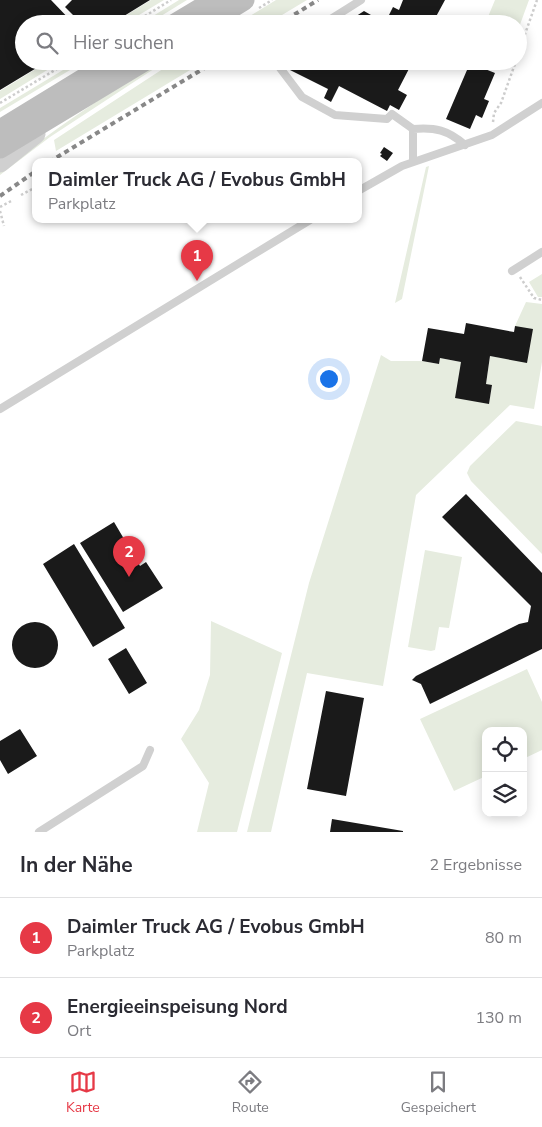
<!DOCTYPE html>
<html lang="de">
<head>
<meta charset="utf-8">
<style>
	:root { --surface:#fff; --page:#f7f7f7; --text:#2b2b33; --muted:#7c7c81; --line:#e1e1e2; --accent:#e63946 }
	body { margin:0; font-family:"Nunito Sans",sans-serif; background:var(--page); color:var(--text) }
	.controls { position:absolute; right:15px; bottom:15px; display:grid; overflow:hidden; border-radius:10px; box-shadow:0 2px 12px #0003 }
	.controls button { width:45px; height:45px; display:grid; place-items:center; padding:0; border:0; border-bottom:1px solid var(--line); background:var(--surface); color:var(--text); font:25px sans-serif }
	.you { position:absolute; left:328px; top:378px; width:18px; height:18px; margin:-12px; border:4px solid #fff; border-radius:50%; background:#1a73e8; box-shadow:0 0 0 8px #1a73e833 }
	.badge { display:grid; place-items:center; width:32px; height:32px; border-radius:50%; background:var(--accent); color:#fff; font-size:16px; font-weight:700 }
	.pin { position:absolute; translate:-50% -41px; filter:drop-shadow(0 1px 2px #0008) }
	.pin::after { content:''; position:absolute; top:26px; width:18px; height:15px; background:inherit; clip-path:polygon(0 0,100% 0,50% 100%) }
	.popup { position:absolute; left:32px; top:158px; width:330px; height:65px; box-sizing:border-box; display:grid; place-content:center; border-radius:10px; background:var(--surface); filter:drop-shadow(0 1px 4px #0005); font-size:16px; white-space:nowrap; color:var(--muted) }
	.popup b { font-size:19px; color:var(--text) }
	.popup::after { content:''; position:absolute; left:50%; top:100%; margin-left:-10px; border:10px solid transparent; border-top-color:var(--surface) }
	.list { margin:0; padding:0; list-style:none }
	h2 { display:flex; justify-content:space-between; align-items:center; height:65px; margin:0; padding:0 20px; font-size:21px }
	h2 small { font-size:16px; font-weight:400; color:var(--muted) }
	.list li { display:grid; grid-template-columns:32px 1fr auto; gap:15px; align-items:center; box-sizing:border-box; height:80px; padding:0 20px; border-top:1px solid var(--line) }
	.list b { display:block; font-size:19px; white-space:nowrap }
	.list p { margin:0; font-size:16px; white-space:nowrap; color:var(--muted) }
	.list em { font-size:16px; font-style:normal; color:var(--muted) }
	.icon { flex:none; width:28px; height:28px; fill:none; stroke:currentColor; stroke-width:2; stroke-linecap:round; stroke-linejoin:round }
	.map { position:relative; flex:none; width:542px; height:832px; overflow:hidden }
	.search { position:absolute; background:var(--surface); box-shadow:0 2px 12px #0003; left:15px; right:15px; top:15px; height:55px; display:flex; align-items:center; gap:12px; box-sizing:border-box; padding:0 18px; border-radius:28px; color:var(--muted); font-size:19px }
	.sheet { height:225px; background:var(--surface) }
	nav { display:flex; justify-content:space-around; align-items:center; box-sizing:border-box; height:70px; border-top:1px solid var(--line); background:var(--surface); font-size:14px; color:var(--muted) }
	nav a { display:grid; justify-items:center; gap:2px }
	nav .on { color:var(--accent) }
	.map>svg:first-child { display:block }
	.green { fill:#e6ecdf }
	.building { fill:#1a1a1a }
	.lines { fill:none; stroke-linecap:round; stroke-linejoin:round }
	.path { stroke:#cdcdcd; stroke-width:2.5; stroke-dasharray:2.5 2.5; stroke-linecap:butt }
	.service { stroke:#d0d0d0; stroke-width:8 }
	.tertiary { stroke:#d0d0d0; stroke-width:19 }
	.secondary { stroke:#bdbdbd; stroke-width:21 }
	.rail { stroke:#888; stroke-width:4; stroke-dasharray:5 4; stroke-linecap:butt }
</style>
</head>
<body>
<div class="map">
<svg width="542" height="832" viewBox="0 0 542 832">
	<rect width="100%" height="100%" fill="#fff"/>
	<!-- green -->
	<path class="green" d="M 151,0 L 164,0 L 124,24 L 112,24 Z
		M 179,0 L 187,0 L 148,24 L 140,24 Z
		M 276,0 L 307,0 L 267,24 L 237,24 Z
		M 495,0 L 529,0 L 518,30 L 518,24 L 485,24 Z
		M 49,61 L 62,61 L 0,99 L 0,91 Z
		M 78,61 L 85,61 L 0,112 L 0,108 Z
		M 159,61 L 166,61 L 50,137 L 0,175 L 0,171 C 51,132 104,95 159,61 Z
		M 175,61 L 205,61 L 56,151 L 54,140 Z
		M 429,166 L 402,299 L 395,303 L 426,167 Z
		M 542,274 L 542,297 L 538,297 L 529,282 Z
		M 526,302 L 542,304 L 542,362 L 534,409 L 510,405 L 416,495 L 383,686 L 307,673 L 271,832 L 247,832 L 309,583 L 381,355 L 391,361 L 422,361 L 439,364 L 440,358 L 461,362 L 489,403 L 492,386 L 486,384 L 490,356 L 527,362 L 515,326 Z
		M 516,421 L 542,426 L 542,554 L 471,481 L 467,473 L 470,466 Z
		M 425,550 L 462,557 L 449,628 L 439,627 L 435,650 L 431,651 L 408,647 Z
		M 211,621 L 282,653 L 237,832 L 197,832 L 209,783 L 181,739 L 199,710 L 210,675 Z
		M 527,669 L 542,702 L 542,750 L 523,759 L 523,731 L 486,731 L 486,776 L 454,791 L 420,719 Z"/>
	<!-- building -->
	<path class="building" d="M 0,0 L 51,0 L 74,24 L 24,24 L 24,61 L 48,61 L 0,90 Z
		M 72,0 L 150,0 L 111,24 L 82,24 L 65,7 Z
		M 403,0 L 445,0 L 432,24 L 344,24 L 364,11 L 385,23 L 393,7 L 399,10 Z
		M 292,61 L 413,61 L 398,90 L 407,95 L 399,110 L 390,105 L 387,111 L 339,86 L 331,102 L 324,98 L 328,89 L 288,69 Z
		M 477,61 L 500,61 L 497,69 Z
		M 470,63 L 495,73 L 484,99 L 489,101 L 482,118 L 476,115 L 470,129 L 446,119 Z
		M 384,147 L 393,153 L 387,161 L 380,156 L 382,154 L 380,153 Z
		M 466,323 L 514,332 L 515,326 L 533,329 L 527,363 L 490,356 L 486,384 L 492,385 L 489,404 L 455,398 L 461,362 L 440,358 L 439,364 L 422,361 L 428,328 L 464,334 Z
		M 466,494 L 542,573 L 542,649 L 430,704 L 421,684 L 412,680 L 416,676 L 519,624 L 528,622 L 531,606 L 442,517 Z
		M 114,522 L 140,566 L 146,562 L 163,588 L 123,612 L 80,543 Z
		M 74,544 L 125,628 L 93,647 L 43,564 Z
		M12 645a23 23 0 1 1 46 0a23 23 0 1 1-46 0Z
		M 126,648 L 147,683 L 129,694 L 108,659 Z
		M 326,691 L 364,698 L 346,796 L 307,789 Z
		M 20,729 L 37,756 L 8,774 L 0,760 L 0,741 Z
		M 332,819 L 403,831 L 403,832 L 330,832 Z"/>
	<g class="lines">
		<!-- path -->
		<path class="path" d="M 259,8 L 272,0
			M 132,24 L 171,0
			M 518,54 L 537,0
			M 159,68 L 170,61
			M 0,103 L 70,61
			M 493,122 L 494,113 L 501,103 L 516,61
			M 21,195 L 36,187
			M 0,207 L 13,200
			M 0,211 L 4,226
			M 520,277 L 534,298 L 542,300"/>
		<!-- service -->
		<path class="service" d="M 323,24 L 361,0
			M 278,61 L 277,64 L 302,97 L 335,115 L 387,119 L 392,114 L 413,129 C 435,127 448,130 465,145
			M 413,129 L 413,161
			M 358,191 L 402,166 L 492,135 L 542,103
			M 512,271 L 542,252
			M 0,409 L 310,220
			M 39,832 L 143,766 L 150,750"/>
		<!-- tertiary -->
		<path class="tertiary" d="M 0,163 L 36,134"/>
		<!-- secondary -->
		<path class="secondary" d="M 175,24 L 215,0
			M 205,24 L 244,0
			M 0,130 L 113,61
			M 0,148 L 144,61"/>
		<!-- rail -->
		<path class="rail" d="M 279,24 L 318,0
			M 49,162 L 216,61
			M 0,196 L 36,171"/>
	</g>
</svg>
<div class="controls">
<button><svg class="icon" aria-label="locate" viewBox="0 0 24 24"><circle cx="12" cy="12" r="6"/><path d="M12 2v4M12 18v4M2 12h4M18 12h4"/></svg></button>
<button><svg class="icon" aria-label="layers" viewBox="0 0 24 24"><path d="M12 4l9 5-9 5-9-5zM3 14l9 5 9-5"/></svg></button>
</div>
<div class="you"></div>
<div class="pin badge" style="left:197px;top:281px">1</div>
<div class="popup"><b>Daimler Truck AG / Evobus GmbH</b>Parkplatz</div>
<div class="pin badge" style="left:129px;top:577px">2</div>
<div class="search"><svg class="icon" aria-label="search" viewBox="0 0 24 24"><circle cx="10" cy="10" r="6"/><path d="M15 15l6 6"/></svg>Hier suchen</div>
</div>
<section class="sheet">
<h2>In der Nähe<small>2 Ergebnisse</small></h2>
<ul class="list">
<li><span class="badge">1</span><div><b>Daimler Truck AG / Evobus GmbH</b><p>Parkplatz</p></div><em>80 m</em></li>
<li><span class="badge">2</span><div><b>Energieeinspeisung Nord</b><p>Ort</p></div><em>130 m</em></li>
</ul>
</section>
<nav>
<a class="on"><svg class="icon" aria-label="map" viewBox="0 0 24 24"><path d="M3 6l6-2 6 2 6-2v14l-6 2-6-2-6 2zM9 4v14M15 6v14"/></svg>Karte</a>
<a><svg class="icon" aria-label="directions" viewBox="0 0 24 24"><path d="M12 3l9 9-9 9-9-9zM9 14v-3h6M13 9l2 2-2 2"/></svg>Route</a>
<a><svg class="icon" aria-label="saved" viewBox="0 0 24 24"><path d="M7 4h10v16l-5-4-5 4z"/></svg>Gespeichert</a>
</nav>
</body>
</html>
